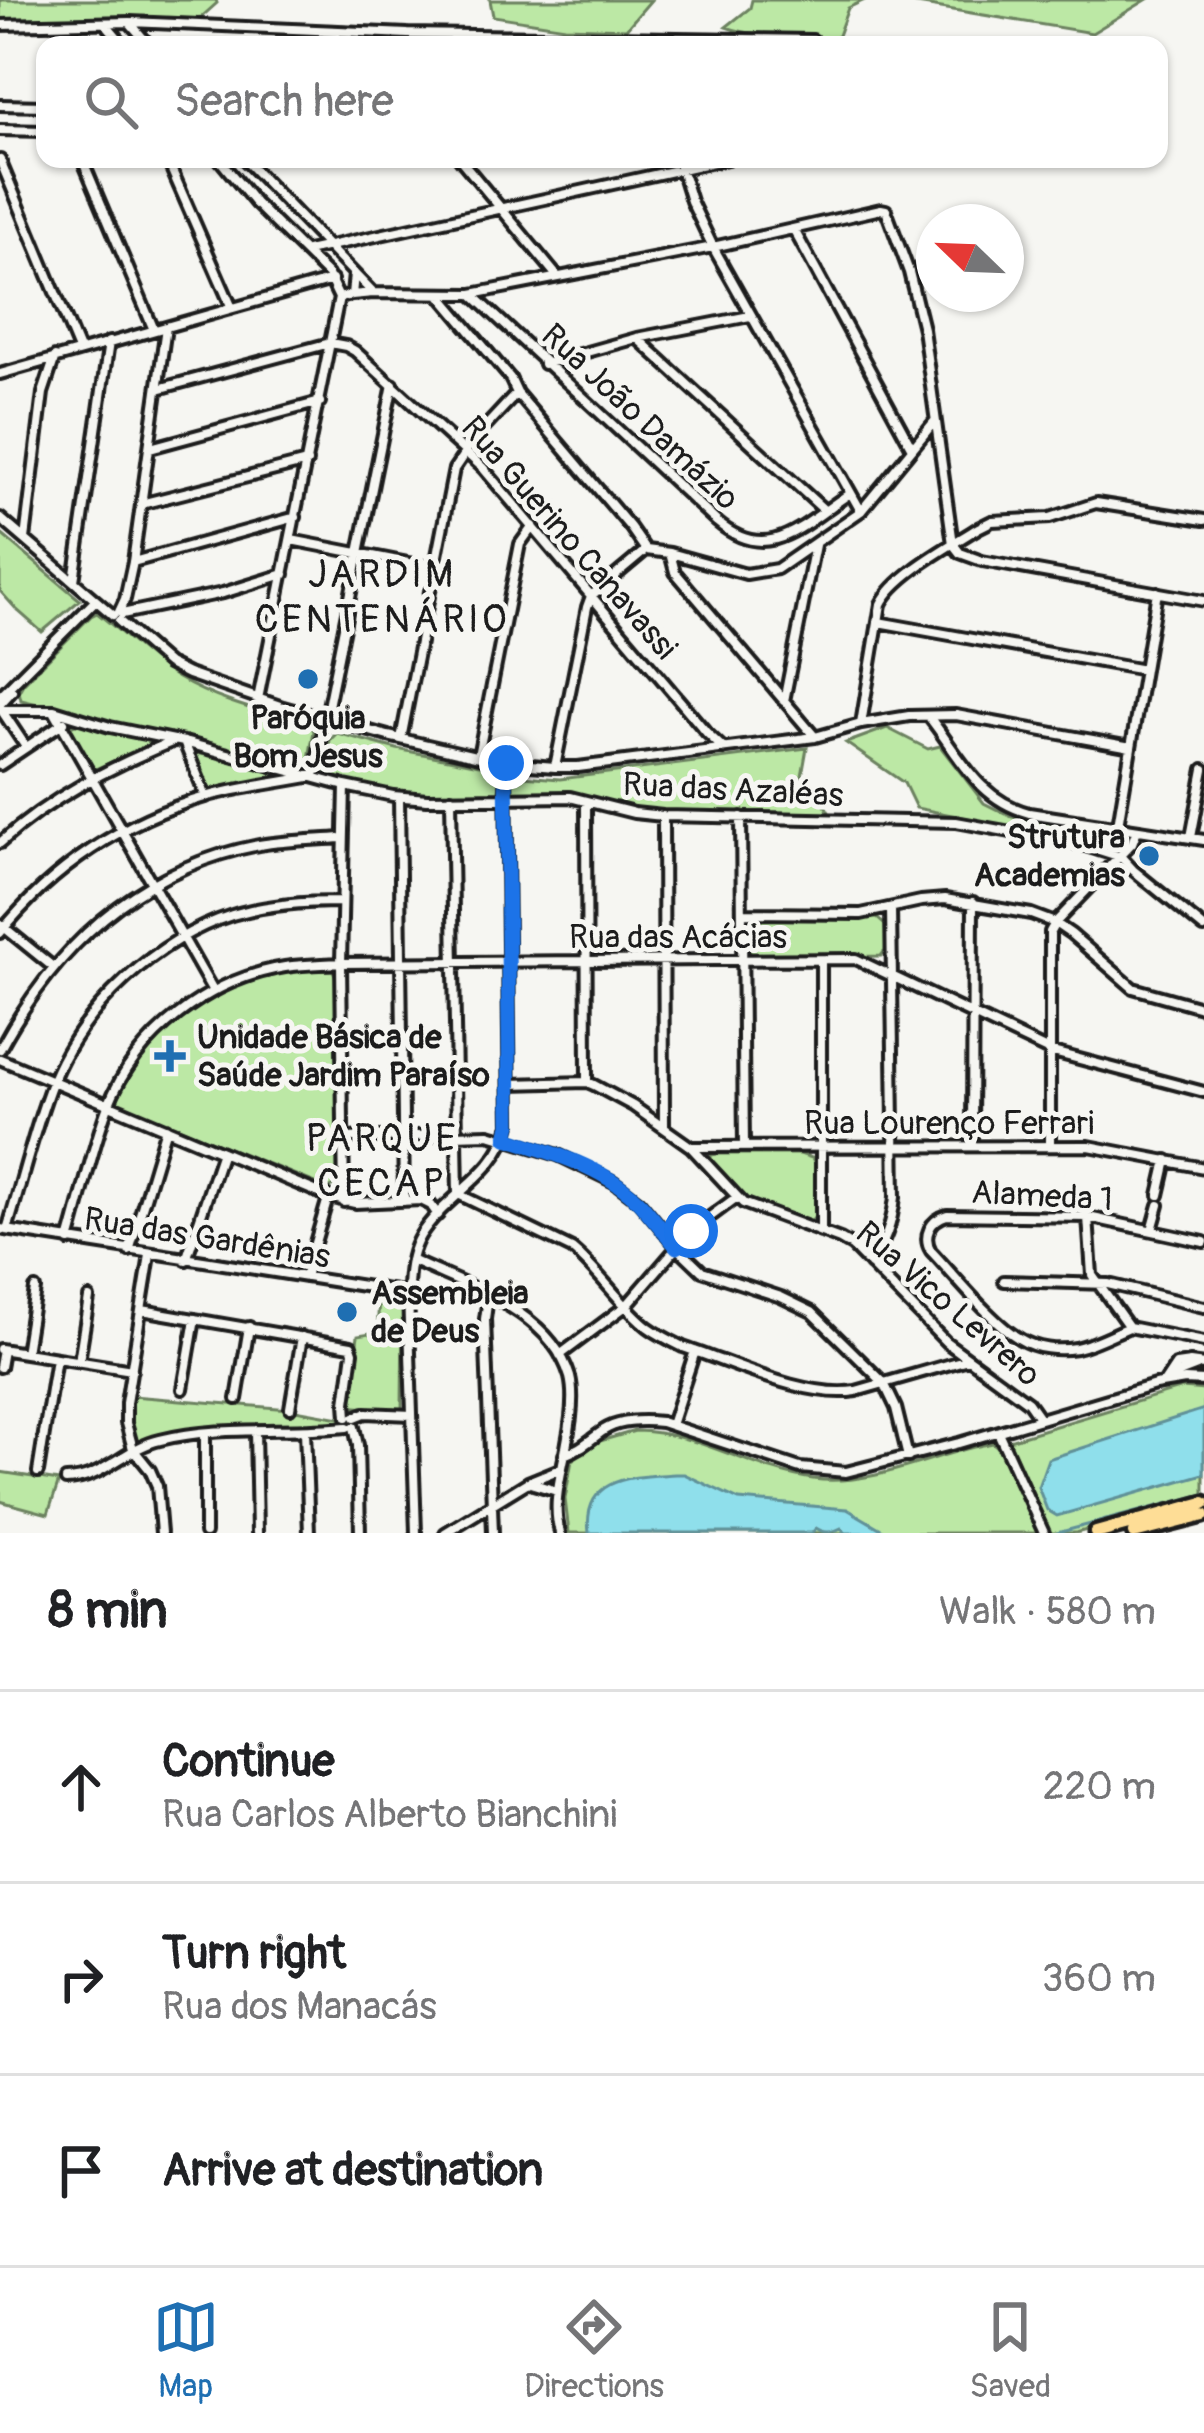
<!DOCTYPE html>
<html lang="en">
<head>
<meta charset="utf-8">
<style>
	:root { --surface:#fff; --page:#f2f2f2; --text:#202124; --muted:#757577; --line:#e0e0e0; --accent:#1f6fb2 }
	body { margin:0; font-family:Pangolin,sans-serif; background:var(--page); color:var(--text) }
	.compass { position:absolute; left:916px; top:204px; width:108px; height:108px; border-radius:50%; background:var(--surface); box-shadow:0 3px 9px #0004; rotate:293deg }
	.stop { position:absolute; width:36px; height:36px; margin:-27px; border:9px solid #1a73e8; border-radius:50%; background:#fff }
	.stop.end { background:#1a73e8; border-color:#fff; box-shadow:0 3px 12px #0008 }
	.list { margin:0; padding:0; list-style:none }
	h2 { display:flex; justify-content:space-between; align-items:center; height:156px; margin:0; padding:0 48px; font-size:51px }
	h2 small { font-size:39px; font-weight:400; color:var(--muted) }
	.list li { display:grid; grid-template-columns:78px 1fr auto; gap:36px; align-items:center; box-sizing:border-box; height:192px; padding:0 48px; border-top:3px solid var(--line) }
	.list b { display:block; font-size:45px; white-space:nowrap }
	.list p { margin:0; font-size:39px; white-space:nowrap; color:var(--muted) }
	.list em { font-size:39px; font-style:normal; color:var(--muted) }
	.icon { flex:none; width:66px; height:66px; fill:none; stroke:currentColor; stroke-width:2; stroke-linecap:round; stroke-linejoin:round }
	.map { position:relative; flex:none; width:1204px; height:1533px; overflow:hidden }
	.search { position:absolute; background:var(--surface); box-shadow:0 3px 9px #0004; left:36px; right:36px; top:36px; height:132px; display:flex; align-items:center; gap:30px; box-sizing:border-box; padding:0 42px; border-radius:24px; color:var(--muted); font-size:45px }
	.sheet { height:732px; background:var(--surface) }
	nav { display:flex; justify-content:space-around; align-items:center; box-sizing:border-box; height:168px; border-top:3px solid var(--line); background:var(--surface); font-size:33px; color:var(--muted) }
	nav a { display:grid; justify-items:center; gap:6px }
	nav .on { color:var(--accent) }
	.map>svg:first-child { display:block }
	.green { fill:#bce8a5; stroke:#6c8260; stroke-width:3 }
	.water { fill:#8fdfeb; stroke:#619198; stroke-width:3 }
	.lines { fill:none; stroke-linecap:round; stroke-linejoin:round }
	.stream { stroke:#619198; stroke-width:3 }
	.street-casing { stroke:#1c1c1c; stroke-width:16 }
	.primary-casing { stroke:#1c1c1c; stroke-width:21 }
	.street { stroke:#f6f6f2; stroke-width:8 }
	.primary { stroke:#fedd96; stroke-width:12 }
	.route { stroke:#1a73e8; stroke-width:15 }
	.poi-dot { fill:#1f6fb2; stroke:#f6f6f2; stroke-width:4.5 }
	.labels { text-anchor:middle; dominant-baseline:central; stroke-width:10; stroke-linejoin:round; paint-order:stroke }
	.street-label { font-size:33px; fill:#1c1c1c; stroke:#f6f6f2 }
	.poi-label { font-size:33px; font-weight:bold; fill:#1c1c1c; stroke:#f6f6f2; text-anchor:start }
	.quarter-label { font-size:39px; letter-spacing:3px; fill:#1c1c1c; stroke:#f6f6f2 }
</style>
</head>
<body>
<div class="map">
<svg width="1204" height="1533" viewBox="0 0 1204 1533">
	<rect width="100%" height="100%" fill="#f6f6f2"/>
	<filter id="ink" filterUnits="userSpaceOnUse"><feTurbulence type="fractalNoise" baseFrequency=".00833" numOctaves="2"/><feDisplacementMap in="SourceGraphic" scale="24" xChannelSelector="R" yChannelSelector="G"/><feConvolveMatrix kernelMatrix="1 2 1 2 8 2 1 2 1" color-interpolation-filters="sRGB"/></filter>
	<g filter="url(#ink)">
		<!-- green -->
		<path class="green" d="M 0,0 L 216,0 L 217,3 L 197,21 L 119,18 L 0,20 Z
			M 490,0 L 651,0 L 626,29 L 565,27 L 493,16 Z
			M 752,0 L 865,0 L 848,8 L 836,41 C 800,36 760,39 726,27 L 750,8 Z
			M 893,0 L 1146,0 L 1092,33 Z
			M 0,533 L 80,600 L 42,632 L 17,610 L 0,591 Z
			M 97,613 C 125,634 149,660 178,678 C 218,702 267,713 311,726 L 314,731 L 309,758 L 302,767 L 21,700 L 19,691 L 23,684 L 91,616 Z
			M 78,723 L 156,742 L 93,770 L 71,731 L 72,725 Z
			M 887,728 L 928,749 L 940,746 L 984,803 L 1012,817 L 1113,834 L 1123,844 L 1115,847 L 916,808 L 904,783 L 846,743 Z
			M 337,733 L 397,749 L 495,768 L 502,776 L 498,794 L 420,796 L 342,781 L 328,774 L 325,767 L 330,740 Z
			M 807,748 L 800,787 L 820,796 L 831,816 L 633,813 L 568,794 L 510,793 L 511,775 L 560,779 Z
			M 193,752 L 277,772 L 278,776 L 209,792 Z
			M 877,918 L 886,926 L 887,948 L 881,956 L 757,958 C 742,951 740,925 757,919 Z
			M 333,970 L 337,981 L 337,1181 L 330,1189 L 116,1102 L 127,1081 L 154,1041 L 199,1000 L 249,980 L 288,971 Z
			M 718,1154 L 800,1154 L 812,1158 L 815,1163 L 815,1217 L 809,1224 L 746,1203 L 711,1164 L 711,1155 Z
			M 379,1299 L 394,1299 L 403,1304 L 402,1412 L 348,1406 L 358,1335 L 377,1332 Z
			M 1182,1388 L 1204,1390 L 1204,1498 L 1076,1533 L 1050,1533 L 1009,1440 Z
			M 132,1396 L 290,1409 L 340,1418 L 341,1427 C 273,1429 201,1424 136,1442 L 129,1422 Z
			M 635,1431 C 697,1431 752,1471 813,1479 C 875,1487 933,1453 993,1443 L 999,1448 L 1038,1533 L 569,1533 L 565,1499 L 572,1460 L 600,1441 Z
			M 0,1472 L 59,1481 L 48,1514 L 0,1501 Z"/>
		<!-- water -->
		<path class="water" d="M 1204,1409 L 1204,1474 L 1057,1516 L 1047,1510 L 1038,1487 L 1048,1459 Z
			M 675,1474 L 684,1474 L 739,1500 L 847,1509 L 888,1533 L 846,1533 L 841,1528 C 832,1533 823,1533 816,1528 L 812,1533 L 589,1533 C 582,1475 634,1477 675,1474 Z"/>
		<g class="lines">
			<!-- stream -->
			<path class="stream" d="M 1057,1533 L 1204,1494"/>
			<!-- street casing -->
			<g class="street-casing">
				<path id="street" d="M 106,24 L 124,45
					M 131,24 L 149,45
					M 0,25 L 130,22 L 408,34 L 813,40
					M 0,105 L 45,106
					M 0,130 L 45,131
					M 82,159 L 154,330
					M 167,159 L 232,308
					M 219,159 L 255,203 L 328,275 L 339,298 L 352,295 L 354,274
					M 244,159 L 372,292
					M 460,159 L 557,276
					M 678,159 L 691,201 L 713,247 L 861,511
					M 0,160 L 79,350
					M 794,230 L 912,448
					M 307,251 L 727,159
					M 352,295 L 373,293 L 472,294 L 713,247 L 881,209 L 886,210 L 909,272 L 923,329 L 953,544
					M 440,295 L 510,378 L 517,393 L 630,527 L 646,550
					M 473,295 L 717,522 C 769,566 803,524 849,494
					M 637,338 L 824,510
					M 544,364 L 637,338 L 750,316
					M 0,374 L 332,280
					M 158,389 L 330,343 L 346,346 L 355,351 L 483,468 L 707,733 L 724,749
					M 150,448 L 320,402
					M 141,504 L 307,462
					M 0,518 L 113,615
					M 25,539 L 43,393 L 55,357
					M 291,540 L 434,568
					M 953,544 L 960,553 L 982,561 L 1204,601
					M 646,550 L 670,553 L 746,574 L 777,569 L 861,511 L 934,422
					M 670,553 L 675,572 L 815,737
					M 133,562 L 296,517
					M 74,581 L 109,342
					M 119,612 L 125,599 L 133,562 L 166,327
					M 122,614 L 223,593 L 284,574
					M 119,621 L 168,664 L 188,674 L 283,707 L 388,736 L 506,763 L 555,767 L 578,767 L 815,737 L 861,724 L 909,716 L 956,715 L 1131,747
					M 878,622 L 1144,670
					M 0,696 L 95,601
					M 258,699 L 339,298
					M 784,701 L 815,545
					M 0,704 L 12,691
					M 0,710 L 54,710 L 110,727 L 184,742 L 345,786 L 393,796 L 427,799 L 570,797 L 634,813 L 663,816 L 956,822 L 1083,845 L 1121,857 L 1133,870 L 1204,928
					M 2,711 L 26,747
					M 54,711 L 213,991
					M 929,717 C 960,756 977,799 1029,813 L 1204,840
					M 861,724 L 881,604 C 895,575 950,546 978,528 L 992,521 L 1050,518 L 1096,503 L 1204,520
					M 401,739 L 454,469 L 475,438 L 517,393
					M 184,742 L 206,797
					M 478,756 L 520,544 L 533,526
					M 0,765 L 64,722
					M 555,767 L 587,607 L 591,596 L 646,550
					M 399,797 L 404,1201
					M 451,798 L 458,1194 L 572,1249 C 600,1272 621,1306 648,1327 C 659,1335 671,1341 683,1347 C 732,1363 806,1399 856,1391 L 968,1359
					M 586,803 L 587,1082
					M 663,816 L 664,1126
					M 741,817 L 744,1147
					M 1118,825 L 1157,592
					M 1191,837 L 1204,769
					M 0,843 C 51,797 110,767 174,741
					M 742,913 L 861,914 L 921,901 L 945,899 L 1031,914 L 1055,923 L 1071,934 L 1133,988 L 1204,1008
					M 0,924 L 53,967
					M 0,933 C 52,868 124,820 205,797 C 240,787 278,783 314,776 L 393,384
					M 821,960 L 821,1232
					M 0,1049 C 57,944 139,868 259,845 C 286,840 315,840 342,838
					M 0,1059 L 329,1197 L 355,1203 L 421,1200 L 431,1205 L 438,1215
					M 510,1084 L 587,1082 L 594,1085 L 633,1106 L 691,1147 L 743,1203 L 840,1239 L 852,1246 L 946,1342 L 1028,1402 L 1040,1419
					M 343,1138 L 489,1134 L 558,1155 L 614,1182 L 639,1201 L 677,1247 L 702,1271 L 781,1297 L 812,1312 L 884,1383 L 896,1408 L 908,1457
					M 972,1145 L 973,902
					M 1050,1145 L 1050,932 L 1055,923 L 1132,843 L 1137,830
					M 692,1147 L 1089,1146 L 1204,1168
					M 1159,1195 L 1167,1160
					M 344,1202 L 341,963 L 345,786
					M 1088,1217 L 1092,1275 L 1129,1327 L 1204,1342
					M 0,1229 L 408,1293
					M 7,1230 C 22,1181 34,1128 53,1080 C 83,1007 157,939 232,915 C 268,904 305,902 342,902
					M 1152,1230 L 1159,1205
					M 69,1241 C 82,1197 92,1149 108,1106 C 136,1034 210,979 285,967 C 303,964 323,964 341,963 L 856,959 L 1049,1051 L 1204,1092
					M 129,1251 L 166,1128
					M 150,1255 L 126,1403 L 126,1423 L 133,1449 L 150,1470 L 157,1486 L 161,1533
					M 186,1260 L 222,1152
					M 411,1260 C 467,1287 550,1310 570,1377 C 575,1397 571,1422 567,1442 C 562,1473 551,1502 560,1533
					M 870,1265 C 885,1243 892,1224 895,1197 L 891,908
					M 305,1277 L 328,1198
					M 1004,1281 L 1108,1284 L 1204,1307
					M 488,1297 L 485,1319 L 493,1533
					M 142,1310 L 351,1346 L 353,1352 L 346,1403 L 347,1417
					M 1129,1327 C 1112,1334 1094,1344 1076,1348 C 1058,1351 1036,1349 1020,1339 C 993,1324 954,1275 931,1251 C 922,1236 930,1220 947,1215 L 1088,1217 L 1204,1242
					M 0,1349 L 132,1370
					M 25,1353 L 35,1289
					M 560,1355 L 627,1305 L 691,1231 L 737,1197
					M 79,1361 L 89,1298
					M 0,1367 L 3,1350
					M 1172,1381 L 1179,1373 L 1197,1366
					M 1164,1383 L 1176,1365 L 1190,1363 L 1204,1365
					M 183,1389 L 195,1319
					M 237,1399 L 249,1327
					M 290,1408 L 302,1337
					M 355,1417 L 365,1413 L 412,1415
					M 671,1425 L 695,1351
					M 354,1427 L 358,1445 L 360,1533
					M 255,1431 L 257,1533
					M 305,1431 L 309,1533
					M 998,1432 L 1044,1533
					M 205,1433 L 205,1533
					M 564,1455 C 582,1448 586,1443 600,1433 C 616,1420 641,1420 661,1422 L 800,1468 L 846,1472 L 959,1443 L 1155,1385 L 1185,1380 L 1204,1381
					M 38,1472 L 56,1358
					M 66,1480 C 102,1480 125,1448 160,1440 C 220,1425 285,1433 347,1427
					M 530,1483 L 557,1491
					M 416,1533 L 408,1293 C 408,1274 410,1253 420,1236 C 445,1195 499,1174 510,1124 L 506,763
					M 445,1533 L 528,1482 L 560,1469"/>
			</g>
			<!-- primary casing -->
			<g class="primary-casing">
				<path id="primary" d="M 1096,1533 L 1204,1503
					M 1134,1533 L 1204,1515"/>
			</g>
			<!-- street -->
			<use href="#street" class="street"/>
			<!-- primary -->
			<use href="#primary" class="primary"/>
		</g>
	</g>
	<g class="lines" filter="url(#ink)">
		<!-- route -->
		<path class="route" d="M 506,763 L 510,1124 L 507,1138 C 553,1153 607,1168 641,1204 C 653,1218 665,1233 677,1247 L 691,1231"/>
	</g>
	<!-- markers -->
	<g class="poi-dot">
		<circle cx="308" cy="679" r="12"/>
		<circle cx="1149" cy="856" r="12"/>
		<path d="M164 1038h12v12h12v12h-12v12h-12v-12h-12v-12h12z"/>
		<circle cx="347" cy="1312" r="12"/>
	</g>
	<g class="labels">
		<!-- street labels -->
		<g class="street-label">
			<text transform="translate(640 417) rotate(43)">Rua João Damázio</text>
			<text transform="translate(569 538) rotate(49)">Rua Guerino Canavassi</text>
			<text transform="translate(733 790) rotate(3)">Rua das Azaléas</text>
			<text x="678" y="937">Rua das Acácias</text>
			<text x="949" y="1123">Rua Lourenço Ferrari</text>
			<text transform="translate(1042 1196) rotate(3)">Alameda 1</text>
			<text transform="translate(207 1238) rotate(9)">Rua das Gardênias</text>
			<text transform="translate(948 1304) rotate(41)">Rua Vico Levrero</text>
		</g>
		<!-- poi labels -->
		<g class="poi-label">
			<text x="308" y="718" text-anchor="middle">Paróquia<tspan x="308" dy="38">Bom Jesus</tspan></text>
			<text x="1125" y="837" text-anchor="end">Strutura<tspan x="1125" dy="38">Academias</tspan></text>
			<text x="197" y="1037">Unidade Básica de<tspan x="197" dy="38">Saúde Jardim Paraíso</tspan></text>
			<text x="371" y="1293">Assembleia<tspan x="371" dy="38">de Deus</tspan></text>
		</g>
		<!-- quarter labels -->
		<g class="quarter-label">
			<text x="382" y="574">JARDIM<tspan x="382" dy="45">CENTENÁRIO</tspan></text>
			<text x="382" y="1138">PARQUE<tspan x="382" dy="45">CECAP</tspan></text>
		</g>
	</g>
</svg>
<svg class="compass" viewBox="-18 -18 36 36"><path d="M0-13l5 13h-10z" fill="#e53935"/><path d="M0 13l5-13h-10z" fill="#757577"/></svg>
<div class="stop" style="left:691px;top:1231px"></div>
<div class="stop end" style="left:506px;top:763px"></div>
<div class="search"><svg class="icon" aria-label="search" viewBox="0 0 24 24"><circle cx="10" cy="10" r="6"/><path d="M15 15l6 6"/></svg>Search here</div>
</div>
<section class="sheet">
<h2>8 min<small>Walk · 580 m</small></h2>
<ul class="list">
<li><svg class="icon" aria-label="ahead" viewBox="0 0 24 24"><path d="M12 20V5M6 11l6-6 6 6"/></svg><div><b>Continue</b><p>Rua Carlos Alberto Bianchini</p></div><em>220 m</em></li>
<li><svg class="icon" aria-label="right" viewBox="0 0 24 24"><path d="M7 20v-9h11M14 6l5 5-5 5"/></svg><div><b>Turn right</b><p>Rua dos Manacás</p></div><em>360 m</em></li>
<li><svg class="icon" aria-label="arrive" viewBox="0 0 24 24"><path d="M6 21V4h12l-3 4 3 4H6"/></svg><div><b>Arrive at destination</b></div></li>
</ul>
</section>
<nav>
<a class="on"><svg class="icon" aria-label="map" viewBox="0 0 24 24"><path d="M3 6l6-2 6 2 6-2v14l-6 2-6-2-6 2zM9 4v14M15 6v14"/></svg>Map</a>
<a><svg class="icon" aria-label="directions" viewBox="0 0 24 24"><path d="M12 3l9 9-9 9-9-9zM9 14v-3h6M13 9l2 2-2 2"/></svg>Directions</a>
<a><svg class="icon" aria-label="saved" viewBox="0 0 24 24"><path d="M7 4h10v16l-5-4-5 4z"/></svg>Saved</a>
</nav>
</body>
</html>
